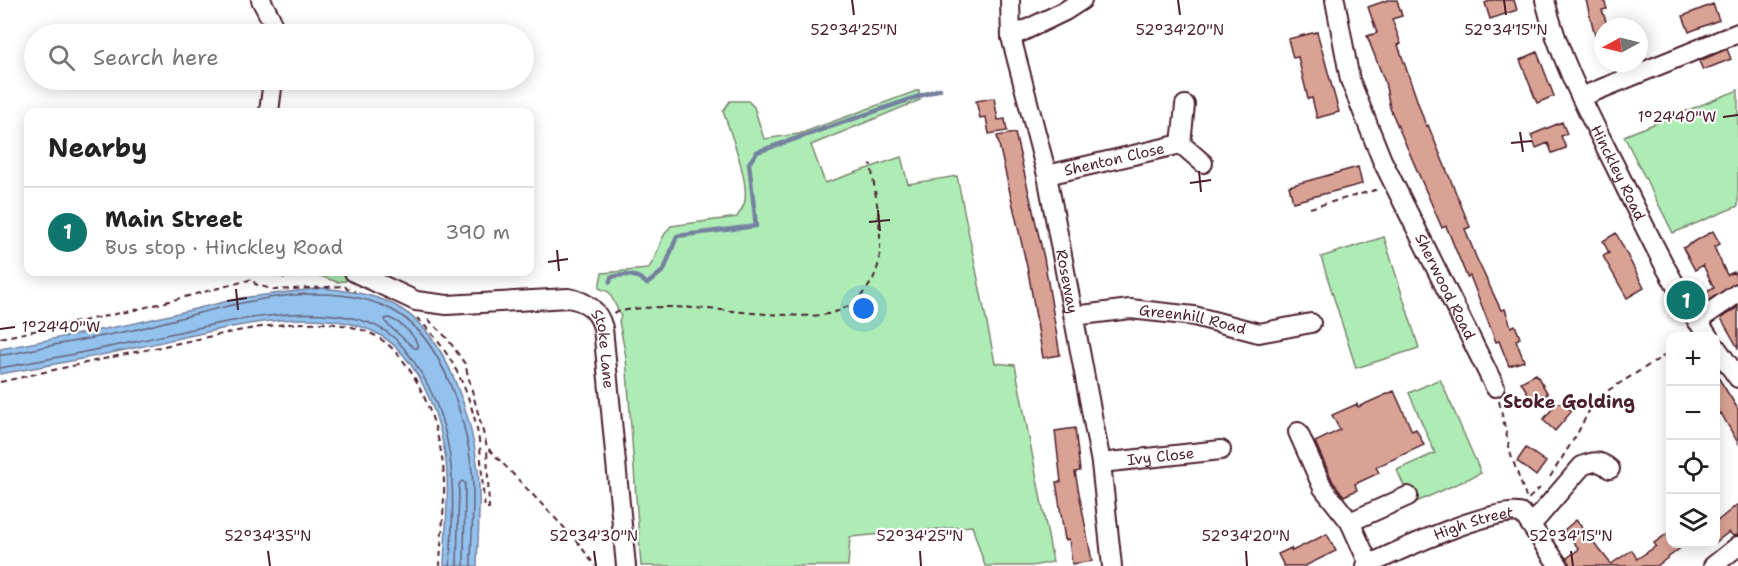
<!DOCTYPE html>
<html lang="en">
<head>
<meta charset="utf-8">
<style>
	:root { --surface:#fff; --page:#f2f2f2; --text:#222; --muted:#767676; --line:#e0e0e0; --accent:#0f766e }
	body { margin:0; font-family:"Shantell Sans",sans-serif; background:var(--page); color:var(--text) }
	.controls { position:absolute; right:18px; bottom:18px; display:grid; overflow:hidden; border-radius:12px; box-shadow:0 3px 15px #0003 }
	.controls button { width:54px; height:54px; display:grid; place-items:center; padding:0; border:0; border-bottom:2px solid var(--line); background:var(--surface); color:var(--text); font:30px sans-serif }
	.compass { position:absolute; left:1594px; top:18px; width:54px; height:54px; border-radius:50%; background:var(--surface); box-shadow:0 3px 15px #0003; rotate:263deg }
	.you { position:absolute; left:864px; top:309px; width:21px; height:21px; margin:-15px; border:4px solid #fff; border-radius:50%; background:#1a73e8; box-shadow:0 0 0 9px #1a73e833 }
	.badge { display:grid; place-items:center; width:39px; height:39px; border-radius:50%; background:var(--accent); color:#fff; font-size:20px; font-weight:700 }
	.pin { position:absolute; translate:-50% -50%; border:3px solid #fff; box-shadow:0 2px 6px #0006 }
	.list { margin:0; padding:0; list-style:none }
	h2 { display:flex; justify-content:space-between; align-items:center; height:78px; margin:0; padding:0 24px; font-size:26px }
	h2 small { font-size:20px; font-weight:400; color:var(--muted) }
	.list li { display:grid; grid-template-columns:39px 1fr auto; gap:18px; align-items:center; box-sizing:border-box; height:90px; padding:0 24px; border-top:2px solid var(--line) }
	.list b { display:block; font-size:22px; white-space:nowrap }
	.list p { margin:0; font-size:20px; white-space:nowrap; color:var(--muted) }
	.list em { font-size:20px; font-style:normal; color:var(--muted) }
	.icon { flex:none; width:33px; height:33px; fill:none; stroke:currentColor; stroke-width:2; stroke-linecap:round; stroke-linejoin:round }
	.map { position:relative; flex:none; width:1738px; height:566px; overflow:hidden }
	.search { position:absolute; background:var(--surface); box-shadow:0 3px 15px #0003; left:24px; top:24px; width:510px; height:66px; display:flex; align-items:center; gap:15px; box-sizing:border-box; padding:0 21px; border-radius:33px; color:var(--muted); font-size:22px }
	.panel { position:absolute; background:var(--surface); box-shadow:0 3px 15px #0003; left:24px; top:108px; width:510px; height:168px; border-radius:12px }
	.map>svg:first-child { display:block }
	.green { fill:#adedb5; stroke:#7c8670; stroke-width:1.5 }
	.water { fill:#92c2ed; stroke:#75819f; stroke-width:1.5 }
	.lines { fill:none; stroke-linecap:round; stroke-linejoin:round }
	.shore { stroke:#676079; stroke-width:1.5 }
	.stream { stroke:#75819f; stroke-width:4.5 }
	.building { fill:#daa294; stroke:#4a1f2b; stroke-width:1.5 }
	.minor-casing { stroke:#4a1f2b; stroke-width:22 }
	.path { stroke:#4a1f2b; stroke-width:2; stroke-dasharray:6 4.5; stroke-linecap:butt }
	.minor { stroke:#fff; stroke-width:18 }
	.ticks { fill:none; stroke:#4a1f2b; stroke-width:2 }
	.labels { text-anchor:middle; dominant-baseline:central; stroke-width:4.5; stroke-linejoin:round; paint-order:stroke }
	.street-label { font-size:15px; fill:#4a1f2b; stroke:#fff }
	.quarter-label { font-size:18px; font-weight:bold; fill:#4a1f2b; stroke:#fff }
	.ticks-label { font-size:15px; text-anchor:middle; fill:#4a1f2b; stroke:#fff; stroke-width:4.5; stroke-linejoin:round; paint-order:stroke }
</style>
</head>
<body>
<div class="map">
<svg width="1738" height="566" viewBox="0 0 1738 566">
	<rect width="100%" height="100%" fill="#fff"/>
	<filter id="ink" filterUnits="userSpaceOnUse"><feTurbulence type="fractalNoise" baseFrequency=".0167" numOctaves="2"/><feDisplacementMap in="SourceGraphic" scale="12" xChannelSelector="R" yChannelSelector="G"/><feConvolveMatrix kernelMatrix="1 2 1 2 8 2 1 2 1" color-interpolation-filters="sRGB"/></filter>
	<g filter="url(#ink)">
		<!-- green -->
		<path class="green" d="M 919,90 L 920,100 L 811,145 L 825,183 L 901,157 L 908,184 L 957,176 L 995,363 L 1015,365 L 1053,562 L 1032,566 L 985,566 L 972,526 L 850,537 L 848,566 L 641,566 L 626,357 L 619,321 L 621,316 L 609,292 L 599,288 L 602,273 L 648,269 C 661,252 656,242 671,226 L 737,217 C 739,213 743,208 744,204 C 751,184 730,132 723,111 L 730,101 L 748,101 L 754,107 L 764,139 L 799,134 Z
			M 1738,90 L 1738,206 L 1673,233 L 1624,136 Z
			M 1384,237 L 1419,348 L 1356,368 L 1321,257 Z
			M 274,272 L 343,272 L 349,277 L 345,281 L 337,282 L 320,276 L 284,278 L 274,275 Z
			M 1440,379 L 1481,473 L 1412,504 L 1397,470 L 1435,453 L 1409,393 Z"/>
		<!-- water -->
		<path class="water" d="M 322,288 C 348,291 378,294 401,309 C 448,337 472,418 478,470 C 481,502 478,534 477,566 L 444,566 C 445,530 451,483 444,448 C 437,409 416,356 380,335 C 316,299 207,333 139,347 C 93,357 46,366 0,374 L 0,349 L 136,323 L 241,298 Z"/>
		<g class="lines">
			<!-- shore -->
			<path class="shore" d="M 389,318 C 400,322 417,336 418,348 L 414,348 L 386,323 L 385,319 Z
				M 0,355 C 18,354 36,348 54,345 C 82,340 110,335 138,329 C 212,311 329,269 399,314 C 444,343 466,420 472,471 C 475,503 471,534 471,566
				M 0,368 C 45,360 90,351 134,342 C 200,328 335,289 392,336 C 405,347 414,361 423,376 C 458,438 454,496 450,566
				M 457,566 L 459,484 L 462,481 L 465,483 L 464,566"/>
			<!-- stream -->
			<path class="stream" d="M 610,282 L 611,277 C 625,274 637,273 647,284 L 664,270 L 677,236 L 756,226 L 749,163 L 757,152 L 940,89"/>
		</g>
		<!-- building -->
		<path class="building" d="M 1388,0 L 1397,0 L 1402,16 L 1392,19 L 1401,44 L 1398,45 L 1426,126 L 1428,125 L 1470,227 L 1465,229 L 1476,257 L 1501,310 L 1505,309 L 1511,327 L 1515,325 L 1520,338 L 1516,340 L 1524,361 L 1509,366 L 1499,341 L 1496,342 L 1470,276 L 1467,277 L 1446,226 L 1442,228 L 1390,108 L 1385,82 L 1367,36 L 1377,33 L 1368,7 Z
			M 1492,0 L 1514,0 L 1517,10 L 1490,19 L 1485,3 Z
			M 1586,0 L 1604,0 L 1607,9 L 1602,10 L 1608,27 L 1603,27 L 1603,51 L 1599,51 Z
			M 1713,4 L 1719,20 L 1689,32 L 1683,16 Z
			M 1317,32 L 1339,112 L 1317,118 L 1312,98 L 1308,99 L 1298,57 L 1293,58 L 1288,39 Z
			M 1727,49 L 1731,59 L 1703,70 L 1699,61 Z
			M 1537,52 L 1554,96 L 1537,103 L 1520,60 Z
			M 994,98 L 998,120 L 1005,119 L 1007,131 L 989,134 L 986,117 L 980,118 L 976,101 Z
			M 1562,122 L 1567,134 L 1561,136 L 1566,148 L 1552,153 L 1548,143 L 1536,148 L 1531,135 Z
			M 1015,133 L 1044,258 L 1060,355 L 1043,358 L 1028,271 L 997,136 Z
			M 1358,167 L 1362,184 L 1293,202 L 1289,186 Z
			M 1713,231 L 1720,244 L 1714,247 L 1727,275 L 1734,272 L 1738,282 L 1701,305 L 1696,298 L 1714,288 L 1703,265 L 1695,270 L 1683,248 Z
			M 1616,233 L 1644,288 L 1627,298 L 1603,256 L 1609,253 L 1603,241 Z
			M 1738,307 L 1738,348 L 1721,318 Z
			M 1536,374 L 1548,394 L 1533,402 L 1521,382 Z
			M 1716,374 L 1738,409 L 1738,443 L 1721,413 L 1719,414 L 1716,408 Z
			M 1394,391 L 1412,431 L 1416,429 L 1424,445 L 1376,467 L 1379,473 L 1355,484 L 1357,490 L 1344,496 L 1333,482 L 1315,442 L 1340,430 L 1332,415 L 1357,404 L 1358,407 Z
			M 1557,403 L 1561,403 L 1572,411 L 1555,431 L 1543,420 Z
			M 1075,428 L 1080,471 L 1075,472 L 1092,561 L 1072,564 L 1069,539 L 1065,540 L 1056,482 L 1061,482 L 1055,431 Z
			M 1526,448 L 1546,462 L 1536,476 L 1517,461 Z
			M 1738,504 L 1738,535 L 1733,536 L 1729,532 L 1716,542 L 1716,522 Z
			M 1576,520 L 1611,564 L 1632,550 L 1637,559 L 1656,546 L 1654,543 L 1671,531 L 1671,543 L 1687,543 L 1657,566 L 1570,566 L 1567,558 L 1579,549 L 1564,530 Z
			M 1327,534 L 1336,551 L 1305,566 L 1284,566 L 1278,554 L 1291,548 L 1292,551 Z"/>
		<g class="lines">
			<!-- minor casing -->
			<g class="minor-casing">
				<g id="minor">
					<path d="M 261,0 L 271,19 L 273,34"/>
					<path id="s1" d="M 1010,0 L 1011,37 L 1047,175 L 1101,463 L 1112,566"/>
					<path id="s2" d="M 1335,0 L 1350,80 L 1382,160 L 1495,387"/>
					<path id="s3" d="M 1545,0 C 1559,59 1589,114 1616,168 C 1644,225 1671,285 1708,336"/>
					<path d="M 1011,37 L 1065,11 L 1082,0"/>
					<path d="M 1581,97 L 1738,33"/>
					<path d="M 1185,105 L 1181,144 L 1203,163"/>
					<path d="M 269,112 L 273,80"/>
					<path id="s4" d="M 1047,175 L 1181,144"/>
					<path id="s5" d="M 354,272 L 416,301 L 447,305 L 568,298 C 586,301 598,309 603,328 L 626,566"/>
					<path id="s6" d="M 1074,316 L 1130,309 L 1194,316 L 1259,333 L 1311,323"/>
					<path d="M 1697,321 L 1738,293"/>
					<path d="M 1716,347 L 1738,378"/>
					<path d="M 1298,432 L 1323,488 L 1350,522 L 1369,564"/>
					<path id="s7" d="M 1101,463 L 1221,450"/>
					<path d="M 1350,522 L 1408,496"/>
					<path d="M 1532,524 L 1582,466 C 1593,461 1600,460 1610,469"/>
					<path id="s8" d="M 1366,566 C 1393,553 1498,504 1523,514 L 1559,566"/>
					<path d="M 1713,566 L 1738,546"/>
				</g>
			</g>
			<!-- path -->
			<path class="path" d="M 1310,208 L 1379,189
				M 345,286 L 347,289 L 355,291
				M 614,313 C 662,299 737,314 788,315 C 803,316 823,317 838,311 C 859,303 876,282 879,260 C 883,229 875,194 871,164
				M 417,318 C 453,352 474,399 480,448 C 482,468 482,488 485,508
				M 428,319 L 447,338 L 465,364 L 487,447 L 577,541 L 595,566
				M 0,338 L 135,310 L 253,279 L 255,284 L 274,290 L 345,286
				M 0,382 C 58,369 116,356 174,344 C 230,333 328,306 379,338 C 414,360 434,414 441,452 C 448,488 441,529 440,566
				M 1499,401 L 1511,455 L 1527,500 L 1540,488
				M 1550,477 L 1577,434 L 1589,411 L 1604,393 L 1670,352
				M 487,508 L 489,508 L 487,447"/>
			<!-- minor -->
			<use href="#minor" class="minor"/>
		</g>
	</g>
	<!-- ticks -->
	<path class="ticks" d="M 852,0 L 854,15M 1178,0 L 1180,15M 1504,0 L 1506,15M 1723,117 L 1738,115M 1520,132 L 1523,152M 1511,143 L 1532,141M 1199,171 L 1201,192M 1190,183 L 1211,180M 878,210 L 880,231M 869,222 L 890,220M 557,250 L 559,271M 548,262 L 568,259M 236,289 L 238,310M 227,301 L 247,298M 0,329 L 15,327M 268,551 L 270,566M 594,551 L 596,566M 920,551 L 921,566M 1246,551 L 1247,566M 1571,551 L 1573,566"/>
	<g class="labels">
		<!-- street labels -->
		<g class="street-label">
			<text stroke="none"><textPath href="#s4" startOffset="69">Shenton Close</textPath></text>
			<text stroke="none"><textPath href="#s3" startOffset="188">Hinckley Road</textPath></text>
			<text stroke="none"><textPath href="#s1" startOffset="288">Roseway</textPath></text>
			<text stroke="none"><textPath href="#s2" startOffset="309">Sherwood Road</textPath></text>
			<text stroke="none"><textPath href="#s6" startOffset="120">Greenhill Road</textPath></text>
			<text stroke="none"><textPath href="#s5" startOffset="291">Stoke Lane</textPath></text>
			<text stroke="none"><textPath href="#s7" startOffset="60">Ivy Close</textPath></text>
			<text stroke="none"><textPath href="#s8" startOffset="116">High Street</textPath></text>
		</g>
		<!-- quarter labels -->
		<g class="quarter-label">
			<text x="1569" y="402">Stoke Golding</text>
		</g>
	</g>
	<g class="ticks-label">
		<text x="854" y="35">52°34'25"N</text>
		<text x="1180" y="35">52°34'20"N</text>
		<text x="1506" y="35">52°34'15"N</text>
		<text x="1677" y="122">1°24'40"W</text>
		<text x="61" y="332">1°24'40"W</text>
		<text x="268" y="541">52°34'35"N</text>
		<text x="594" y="541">52°34'30"N</text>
		<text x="920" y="541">52°34'25"N</text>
		<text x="1246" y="541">52°34'20"N</text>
		<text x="1571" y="541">52°34'15"N</text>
	</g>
</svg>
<div class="controls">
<button>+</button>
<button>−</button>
<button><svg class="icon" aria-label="locate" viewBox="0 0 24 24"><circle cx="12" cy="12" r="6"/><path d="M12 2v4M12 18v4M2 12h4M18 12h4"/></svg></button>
<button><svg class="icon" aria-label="layers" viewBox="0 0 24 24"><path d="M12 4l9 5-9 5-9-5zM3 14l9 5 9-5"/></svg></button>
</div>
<svg class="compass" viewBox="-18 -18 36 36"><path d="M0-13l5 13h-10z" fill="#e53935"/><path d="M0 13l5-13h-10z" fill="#767676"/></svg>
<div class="you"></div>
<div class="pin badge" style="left:1686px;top:300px">1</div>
<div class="search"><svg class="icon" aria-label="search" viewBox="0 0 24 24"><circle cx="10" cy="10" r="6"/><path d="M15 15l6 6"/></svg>Search here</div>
<section class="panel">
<h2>Nearby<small></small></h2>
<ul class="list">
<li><span class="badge">1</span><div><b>Main Street</b><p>Bus stop · Hinckley Road</p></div><em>390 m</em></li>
</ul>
</section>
</div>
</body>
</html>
